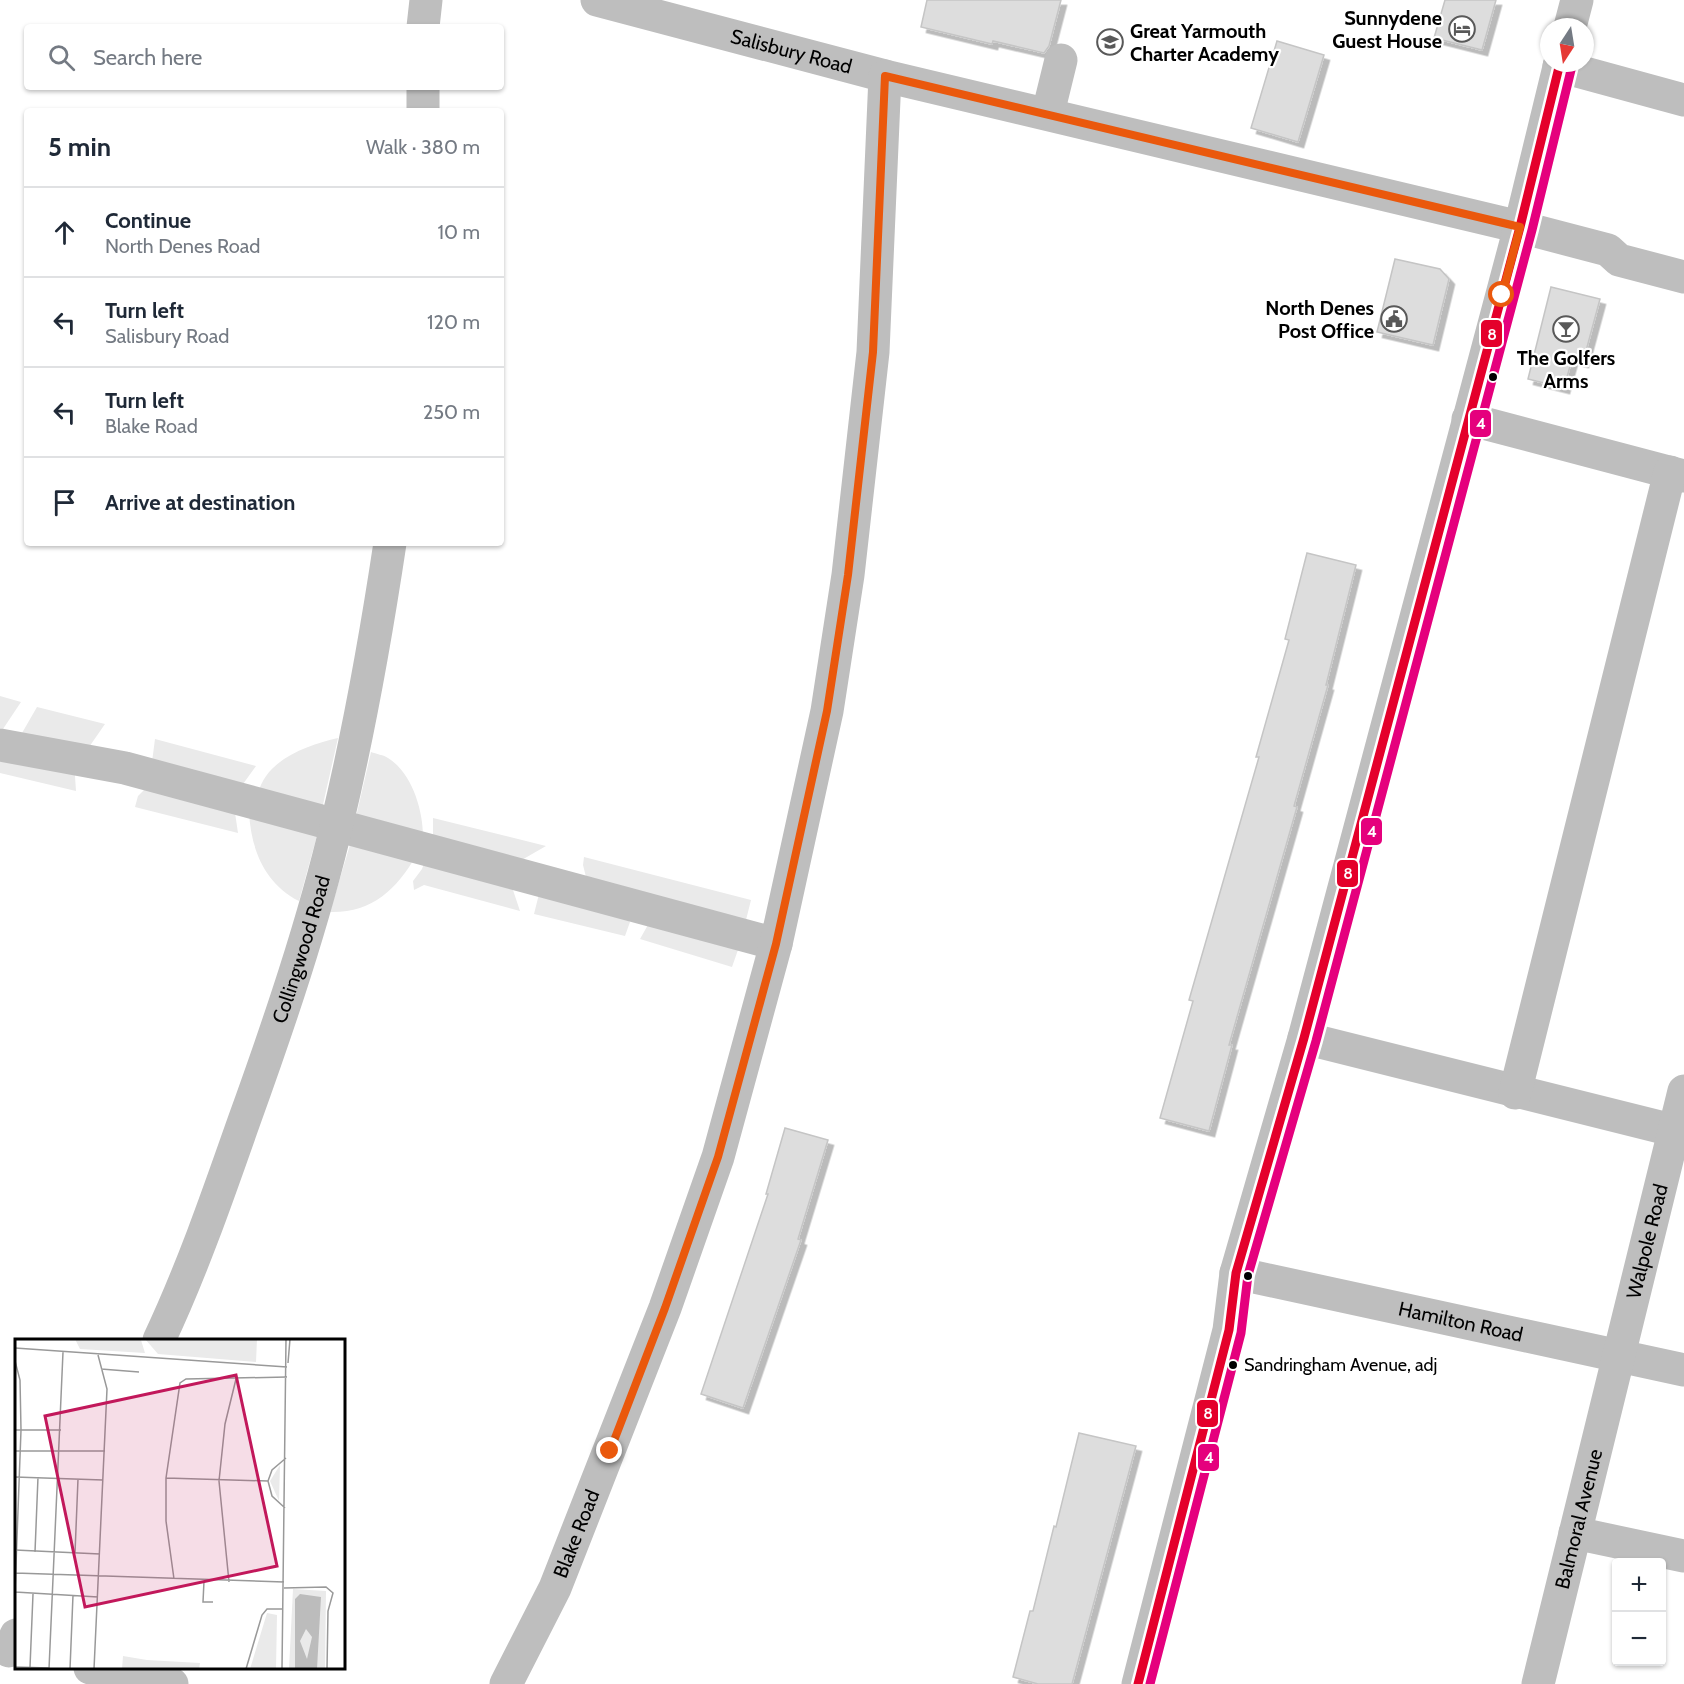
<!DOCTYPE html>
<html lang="en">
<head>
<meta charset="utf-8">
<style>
	:root { --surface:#fff; --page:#f6f6f7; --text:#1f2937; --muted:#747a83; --line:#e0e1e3 }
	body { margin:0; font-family:Cabin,sans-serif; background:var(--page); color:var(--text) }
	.controls { position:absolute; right:18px; bottom:18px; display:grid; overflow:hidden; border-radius:6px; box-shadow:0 2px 4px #0004 }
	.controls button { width:54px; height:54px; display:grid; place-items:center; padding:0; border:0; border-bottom:2px solid var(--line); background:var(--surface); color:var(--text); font:30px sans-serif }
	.compass { position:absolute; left:1540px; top:18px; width:54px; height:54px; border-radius:50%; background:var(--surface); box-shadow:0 2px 4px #0004; rotate:192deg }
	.stop { position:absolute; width:18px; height:18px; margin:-14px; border:4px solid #ea580c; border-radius:50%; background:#fff }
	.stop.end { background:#ea580c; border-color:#fff; box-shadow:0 2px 6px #0008 }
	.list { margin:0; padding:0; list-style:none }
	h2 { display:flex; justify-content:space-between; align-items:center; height:78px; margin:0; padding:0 24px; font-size:26px }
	h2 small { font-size:20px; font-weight:400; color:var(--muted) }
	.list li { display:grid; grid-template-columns:39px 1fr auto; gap:18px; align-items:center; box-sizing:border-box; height:90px; padding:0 24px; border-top:2px solid var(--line) }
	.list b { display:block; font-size:22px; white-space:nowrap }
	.list p { margin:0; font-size:20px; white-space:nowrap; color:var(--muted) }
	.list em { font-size:20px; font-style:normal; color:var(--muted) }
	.icon { flex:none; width:33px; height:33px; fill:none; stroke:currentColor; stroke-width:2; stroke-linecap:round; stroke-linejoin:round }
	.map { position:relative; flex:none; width:1684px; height:1684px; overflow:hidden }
	.search { position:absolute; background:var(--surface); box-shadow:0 2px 4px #0004; left:24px; top:24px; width:480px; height:66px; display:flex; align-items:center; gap:15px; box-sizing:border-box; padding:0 21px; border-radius:6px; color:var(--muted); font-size:22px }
	.panel { position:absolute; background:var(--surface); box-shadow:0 2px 4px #0004; left:24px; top:108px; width:480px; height:438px; border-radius:6px }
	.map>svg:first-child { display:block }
	.green { fill:#eaeaea }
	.building { fill:#ddd; stroke:#c5c5c5; stroke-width:1.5; filter:url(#shadow) }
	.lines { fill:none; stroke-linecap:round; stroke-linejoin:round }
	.minor { stroke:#bebebe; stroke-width:33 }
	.bus-1-casing { stroke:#fff; stroke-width:14 }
	.bus-2-casing { stroke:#fff; stroke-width:14 }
	.bus-1 { stroke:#e4002b; stroke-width:9 }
	.bus-2 { stroke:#e5007d; stroke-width:9 }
	.route { stroke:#ea580c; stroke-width:8 }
	.bus-dot { fill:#000; stroke:#fff; stroke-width:2 }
	.labels { text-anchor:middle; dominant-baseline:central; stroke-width:4.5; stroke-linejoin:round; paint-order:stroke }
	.bus-label { font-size:18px; fill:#000; stroke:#fff; text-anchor:start }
	.poi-label { font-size:20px; font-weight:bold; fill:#000; stroke:#fff; text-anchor:end }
	.street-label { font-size:20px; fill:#000; stroke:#fff }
	.inset-road { fill:none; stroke:#999; stroke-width:1.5 }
	.view { fill:#c2185b; fill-opacity:0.15; stroke:#c2185b; stroke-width:3 }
	.inset-edge { fill:none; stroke:#000; stroke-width:3 }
	.line-badge { stroke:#fff; stroke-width:2 }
	.badge-label { font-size:16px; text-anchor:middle; font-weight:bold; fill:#fff }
</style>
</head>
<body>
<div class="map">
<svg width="1684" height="1684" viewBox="0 0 1684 1684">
	<defs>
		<filter id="shadow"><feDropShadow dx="5.5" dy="5.5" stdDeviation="0" flood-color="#0004"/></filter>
	</defs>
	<rect width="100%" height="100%" fill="#fff"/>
	<!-- green -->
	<path class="green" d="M 0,696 L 21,702 L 3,729 L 0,728 Z
		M 37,707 L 105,724 L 87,750 L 22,733 Z
		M 338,738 L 322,809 L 258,794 C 266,759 308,745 338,738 Z
		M 155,739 L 256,766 L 238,791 L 152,762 Z
		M 0,742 L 74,761 L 76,791 L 0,773 Z
		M 371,752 C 376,754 384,755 388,758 C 412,773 423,810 423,836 L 356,817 Z
		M 150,784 L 234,806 L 238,833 L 135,807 L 138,796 Z
		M 249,812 L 318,832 L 299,901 C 264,883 251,849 249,812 Z
		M 433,818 L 546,846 L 513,865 L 433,842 Z
		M 352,838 L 416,856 C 396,890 372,913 330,912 Z
		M 584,857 L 751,900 L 744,928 L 587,881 L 583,865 Z
		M 426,858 L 497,876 L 513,890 L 520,911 L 424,885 L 414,890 L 413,881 L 422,869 Z
		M 539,894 L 622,910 L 630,922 L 625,936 L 534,914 Z
		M 649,923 L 739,947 L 732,967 L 640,939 Z"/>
	<!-- building -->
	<path class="building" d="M 927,0 L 1061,0 L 1049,46 L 1044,53 L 993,41 L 992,44 L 921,27 Z
		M 1445,0 L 1496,0 L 1482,50 L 1434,38 Z
		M 1277,41 L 1324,55 L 1298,142 L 1251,128 Z
		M 1395,259 L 1440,269 L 1449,279 L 1433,345 L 1377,332 Z
		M 1551,287 L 1600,299 L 1583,362 L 1572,359 L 1564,388 L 1528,379 Z
		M 1307,553 L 1356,565 L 1326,685 L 1328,685 L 1294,806 L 1297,807 L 1229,1045 L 1232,1045 L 1209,1131 L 1160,1118 L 1193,1001 L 1189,1000 L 1259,757 L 1256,757 L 1289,640 L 1285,639 Z
		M 785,1128 L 828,1140 L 798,1239 L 801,1240 L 743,1408 L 701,1394 L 768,1194 L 766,1194 Z
		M 1079,1433 L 1136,1446 L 1072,1684 L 1038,1684 L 1013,1677 L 1030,1611 L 1033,1611 L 1054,1526 L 1056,1527 Z"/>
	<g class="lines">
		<!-- minor -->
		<g class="minor">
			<path id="s1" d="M 597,0 L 885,76 L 1520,227 L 1608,250 L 1619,260 L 1684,277"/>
			<path d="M 423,27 L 426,0"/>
			<path d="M 1570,27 L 1577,0"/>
			<path d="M 1559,66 L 1684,100"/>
			<path d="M 423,111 L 423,87"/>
			<path d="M 1048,113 L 1061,60"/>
			<path d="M 1468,419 L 1684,476"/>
			<path d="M 0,745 L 125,768 L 776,944"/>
			<path d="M 1304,1038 L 1684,1133"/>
			<path d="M 1515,1093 L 1670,472"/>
			<path id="s2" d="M 1236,1273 L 1684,1370"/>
			<path id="s3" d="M 159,1340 C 192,1270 218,1195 244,1121 C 279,1024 313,924 337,823 C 359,731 376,636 390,543"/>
			<path d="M 1575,1533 L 1684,1556"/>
			<path d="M 9,1651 L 16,1635"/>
			<path d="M 90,1668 L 172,1684"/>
			<path id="s4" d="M 506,1684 L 555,1588 L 665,1308 L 718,1157 L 776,944 L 827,711 L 848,575 L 873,352 L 885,76"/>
			<path d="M 1138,1684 L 1229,1330 L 1236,1273 L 1304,1038 L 1520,227 L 1560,63"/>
			<path id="s5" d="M 1538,1684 L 1684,1091"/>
		</g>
		<!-- bus-1 casing -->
		<g class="bus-1-casing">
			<path id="bus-1" d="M 1138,1684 L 1229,1330 L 1236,1273 L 1304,1038 L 1520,227 L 1560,63"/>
		</g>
		<!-- bus-2 casing -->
		<g class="bus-2-casing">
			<path id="bus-2" d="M 1150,1684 L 1241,1333 L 1248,1275 L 1316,1041 L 1532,230 L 1572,66"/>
		</g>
		<!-- bus-1 -->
		<use href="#bus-1" class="bus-1"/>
		<!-- bus-2 -->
		<use href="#bus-2" class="bus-2"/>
	</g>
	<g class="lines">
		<!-- route -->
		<path class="route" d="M 610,1451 L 665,1308 L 718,1157 L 776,944 L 827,711 L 848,575 L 873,352 L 885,76 L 1520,227 L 1502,295"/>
	</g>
	<!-- icons -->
	<defs>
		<g id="hotel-ring" transform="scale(1.35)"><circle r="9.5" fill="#fff" stroke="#595959" stroke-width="1.5"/><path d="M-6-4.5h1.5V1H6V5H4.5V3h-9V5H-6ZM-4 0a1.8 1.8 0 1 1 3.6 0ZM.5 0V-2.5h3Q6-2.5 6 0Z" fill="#595959"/></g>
		<g id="school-ring" transform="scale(1.35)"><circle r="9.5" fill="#fff" stroke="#595959" stroke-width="1.5"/><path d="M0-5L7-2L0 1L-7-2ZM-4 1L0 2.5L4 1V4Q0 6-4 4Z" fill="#595959"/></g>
		<g id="civic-ring" transform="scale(1.35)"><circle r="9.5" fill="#fff" stroke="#595959" stroke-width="1.5"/><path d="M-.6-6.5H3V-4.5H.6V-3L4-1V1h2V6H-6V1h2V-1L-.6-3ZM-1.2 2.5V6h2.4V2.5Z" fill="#595959"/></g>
		<g id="bar-ring" transform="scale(1.35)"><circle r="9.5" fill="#fff" stroke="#595959" stroke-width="1.5"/><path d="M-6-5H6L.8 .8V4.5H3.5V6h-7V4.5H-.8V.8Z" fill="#595959"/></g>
	</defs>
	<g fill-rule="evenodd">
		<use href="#hotel-ring" x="1462" y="29"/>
		<use href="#school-ring" x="1110" y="42"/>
		<use href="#civic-ring" x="1394" y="319"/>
		<use href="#bar-ring" x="1566" y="329"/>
	</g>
	<!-- markers -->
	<g class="bus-dot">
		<circle cx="1493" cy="377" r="5"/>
		<circle cx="1248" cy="1276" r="5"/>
		<circle cx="1233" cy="1365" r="5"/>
	</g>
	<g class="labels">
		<!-- bus labels -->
		<g class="bus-label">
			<text x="1244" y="1365">Sandringham Avenue, adj</text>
		</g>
		<!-- poi labels -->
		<g class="poi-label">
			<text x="1442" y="18">Sunnydene<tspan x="1442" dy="23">Guest House</tspan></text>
			<text x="1130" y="31" text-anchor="start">Great Yarmouth<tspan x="1130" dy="23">Charter Academy</tspan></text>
			<text x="1374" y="308">North Denes<tspan x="1374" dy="23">Post Office</tspan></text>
			<text x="1566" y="358" text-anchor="middle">The Golfers<tspan x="1566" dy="23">Arms</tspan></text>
		</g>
		<!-- street labels -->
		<g class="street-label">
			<text stroke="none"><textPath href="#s1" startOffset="201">Salisbury Road</textPath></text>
			<text stroke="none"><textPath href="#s3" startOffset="416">Collingwood Road</textPath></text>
			<text stroke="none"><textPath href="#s5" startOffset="456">Walpole Road</textPath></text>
			<text stroke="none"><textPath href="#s2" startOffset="230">Hamilton Road</textPath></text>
			<text stroke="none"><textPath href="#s5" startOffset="170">Balmoral Avenue</textPath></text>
			<text stroke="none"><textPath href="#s4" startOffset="166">Blake Road</textPath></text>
		</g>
	</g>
	<!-- overview -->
	<g transform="translate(15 1339)">
		<rect width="330" height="330" fill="#fff"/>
		<path d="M 60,0 L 126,1 L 130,14 L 65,10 ZM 130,0 L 242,0 L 241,23 L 143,15 ZM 265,126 L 264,162 L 255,142 ZM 278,250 L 311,252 L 310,330 L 274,330 ZM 252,274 L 262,276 L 261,330 L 235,330 ZM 108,317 L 132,321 L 185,324 L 184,330 L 107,330 Z" fill="#eaeaea"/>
		<path d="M 285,255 L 306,258 L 302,330 L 280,330 L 280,260 ZM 291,290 L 297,298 L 292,320 L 285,302 Z" fill="#bcbcbc" fill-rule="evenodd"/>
		<path class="inset-road" d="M 0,9 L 272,28M 0,22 L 5,41 L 6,91 L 0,253M 273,24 L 275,0M 86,30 L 124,33M 0,91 L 46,91M 0,112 L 90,112M 0,138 L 88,141M 151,139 L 253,142M 270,169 L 257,157 L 253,142 L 257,131 L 271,119M 0,211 L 85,215M 20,213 L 23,138M 60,214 L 63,140M 0,234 L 269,243M 159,240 L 151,182 L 151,139 L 165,44 L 171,40 L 272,38M 189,242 L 188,263 L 198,263M 214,243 L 204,142 L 210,85 L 221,40M 269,249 L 311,248 L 318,254 L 313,272 L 312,330M 0,253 L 83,258M 0,328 L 34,329M 15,328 L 18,255M 34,330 L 48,13M 55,330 L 58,256M 79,330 L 92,50 L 83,16M 231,330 L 247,276 L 252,270 L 268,270M 267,330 L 271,0"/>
		<path class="view" d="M 221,36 L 262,227 L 70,268 L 30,77 Z"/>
		<rect width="330" height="330" class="inset-edge"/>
	</g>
	<g class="line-badge">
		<rect x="1480" y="319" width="23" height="29" rx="6" fill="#e4002b"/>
		<rect x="1469" y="409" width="23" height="29" rx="6" fill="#e5007d"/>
		<rect x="1360" y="817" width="23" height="29" rx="6" fill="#e5007d"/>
		<rect x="1336" y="859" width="23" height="29" rx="6" fill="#e4002b"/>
		<rect x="1196" y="1399" width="23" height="29" rx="6" fill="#e4002b"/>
		<rect x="1197" y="1443" width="23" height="29" rx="6" fill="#e5007d"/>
	</g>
	<g class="badge-label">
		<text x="1492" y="340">8</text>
		<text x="1481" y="429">4</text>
		<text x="1372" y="837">4</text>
		<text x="1348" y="879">8</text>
		<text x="1208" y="1419">8</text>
		<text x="1209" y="1463">4</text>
	</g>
</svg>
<div class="controls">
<button>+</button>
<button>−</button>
</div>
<svg class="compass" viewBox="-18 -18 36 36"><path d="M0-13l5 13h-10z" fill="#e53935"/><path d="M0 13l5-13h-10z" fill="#747a83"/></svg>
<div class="stop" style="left:1502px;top:295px"></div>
<div class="stop end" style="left:610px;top:1451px"></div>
<div class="search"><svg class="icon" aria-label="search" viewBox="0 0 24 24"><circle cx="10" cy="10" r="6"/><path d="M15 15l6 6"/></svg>Search here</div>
<section class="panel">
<h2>5 min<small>Walk · 380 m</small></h2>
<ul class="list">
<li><svg class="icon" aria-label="ahead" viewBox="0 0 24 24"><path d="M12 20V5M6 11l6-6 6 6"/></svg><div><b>Continue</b><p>North Denes Road</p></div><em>10 m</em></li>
<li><svg class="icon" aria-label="left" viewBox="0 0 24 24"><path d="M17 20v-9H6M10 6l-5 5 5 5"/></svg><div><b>Turn left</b><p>Salisbury Road</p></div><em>120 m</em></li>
<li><svg class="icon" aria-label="left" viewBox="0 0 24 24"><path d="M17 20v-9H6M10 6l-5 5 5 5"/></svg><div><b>Turn left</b><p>Blake Road</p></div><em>250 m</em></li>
<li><svg class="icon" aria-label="arrive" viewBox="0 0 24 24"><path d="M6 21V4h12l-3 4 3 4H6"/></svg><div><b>Arrive at destination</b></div></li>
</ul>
</section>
</div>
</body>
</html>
